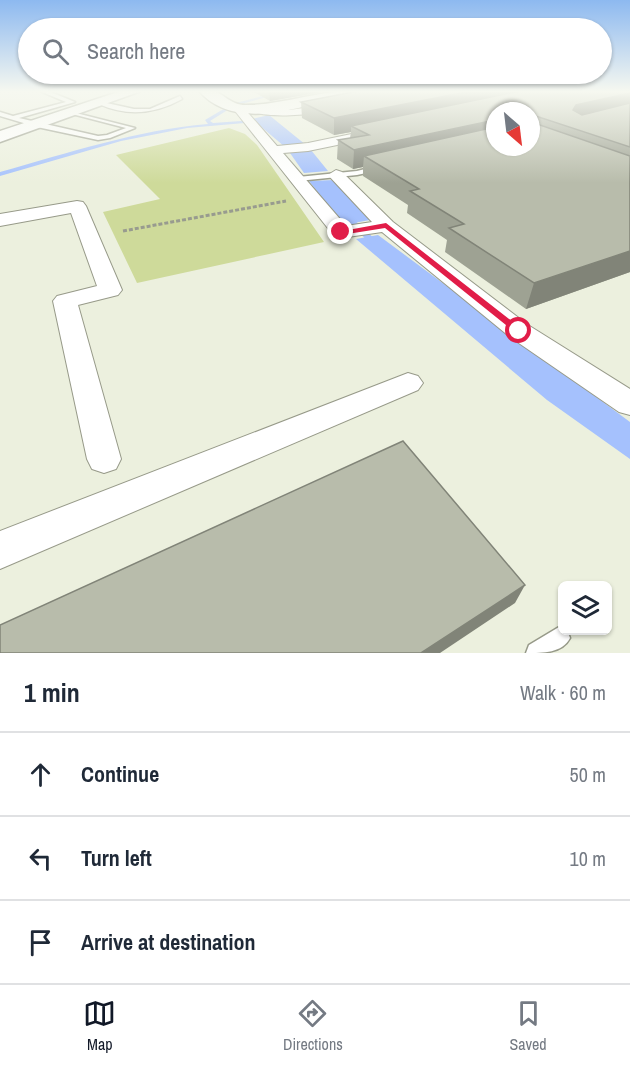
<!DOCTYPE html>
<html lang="en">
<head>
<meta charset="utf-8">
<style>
	:root { --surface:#fff; --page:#f2f2f3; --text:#1f2937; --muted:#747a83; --line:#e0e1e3; --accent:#111827 }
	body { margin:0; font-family:"Archivo Narrow",sans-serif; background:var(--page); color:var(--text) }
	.controls { position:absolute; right:18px; bottom:18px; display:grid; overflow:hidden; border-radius:9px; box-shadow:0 2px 4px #0004 }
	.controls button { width:54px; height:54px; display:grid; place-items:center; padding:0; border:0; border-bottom:2px solid var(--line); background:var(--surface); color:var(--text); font:30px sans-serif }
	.compass { position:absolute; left:486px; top:102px; width:54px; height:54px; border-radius:50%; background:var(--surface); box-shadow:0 2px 4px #0004; rotate:152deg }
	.stop { position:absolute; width:18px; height:18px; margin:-14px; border:4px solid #e11d48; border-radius:50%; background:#fff }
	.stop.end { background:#e11d48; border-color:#fff; box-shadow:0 2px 6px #0008 }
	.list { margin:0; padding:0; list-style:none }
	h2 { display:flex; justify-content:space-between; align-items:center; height:78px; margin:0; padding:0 24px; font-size:26px }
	h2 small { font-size:20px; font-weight:400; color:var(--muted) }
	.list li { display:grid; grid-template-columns:39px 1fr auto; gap:18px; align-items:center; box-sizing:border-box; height:84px; padding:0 24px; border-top:2px solid var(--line) }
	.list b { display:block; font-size:22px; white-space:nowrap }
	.list em { font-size:20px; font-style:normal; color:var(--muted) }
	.icon { flex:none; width:33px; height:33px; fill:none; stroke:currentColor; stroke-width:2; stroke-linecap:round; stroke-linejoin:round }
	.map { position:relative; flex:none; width:630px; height:653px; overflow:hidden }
	.search { position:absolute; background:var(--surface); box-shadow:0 2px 4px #0004; left:18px; right:18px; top:18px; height:66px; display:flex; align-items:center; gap:15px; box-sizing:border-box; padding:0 21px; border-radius:33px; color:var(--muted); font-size:22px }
	.sheet { height:330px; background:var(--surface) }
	nav { display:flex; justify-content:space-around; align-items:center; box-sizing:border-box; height:84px; border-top:2px solid var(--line); background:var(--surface); font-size:16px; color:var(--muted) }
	nav a { display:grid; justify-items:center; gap:3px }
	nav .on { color:var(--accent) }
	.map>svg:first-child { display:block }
	.green { fill:#ceda9a }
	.water { fill:#a5c1fd }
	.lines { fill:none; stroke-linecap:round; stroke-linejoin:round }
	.stream { fill:#a5c1fd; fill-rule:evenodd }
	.lane-casing { stroke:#979a89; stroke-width:3 }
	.street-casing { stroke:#979a89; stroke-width:2 }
	.secondary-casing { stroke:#979a89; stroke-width:3 }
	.path { stroke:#989b8f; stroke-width:3; stroke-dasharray:4 2; stroke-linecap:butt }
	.lane { fill:#fff; fill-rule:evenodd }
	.street { fill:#fff; fill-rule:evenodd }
	.secondary { fill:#fff; fill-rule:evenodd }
	.wall { fill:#9ea293; fill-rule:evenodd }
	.shaded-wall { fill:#818478 }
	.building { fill:#b8bcab; stroke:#818478; stroke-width:1.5 }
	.route { fill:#e11d48 }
</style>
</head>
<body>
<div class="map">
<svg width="630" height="653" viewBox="0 0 630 653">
	<rect width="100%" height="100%" fill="#ecf0de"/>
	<!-- green -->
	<path class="green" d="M 229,128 L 245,134 L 257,145 L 324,242 L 137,283 L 103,212 L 160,199 L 116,155 Z"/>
	<!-- water -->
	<path class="water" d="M 269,115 L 306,145 L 285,147 L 252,119 Z
		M 311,150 L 328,171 L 304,173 L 290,153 Z
		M 334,180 L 370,220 L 343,225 L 309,181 Z
		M 378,235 L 630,422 L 630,459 L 547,400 L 356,239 Z"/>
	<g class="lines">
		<!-- stream -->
		<path class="stream" d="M 281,91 L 289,91 L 234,106 L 210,121 L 213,123 L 255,120 L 257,122 L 187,128 L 121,141 L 0,176 L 0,172 C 68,153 137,130 208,124 L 205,120 L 232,104 Z
			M 346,213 L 348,214 L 379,243 L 379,247 L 373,247 L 344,216 L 344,214 Z"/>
		<!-- lane casing -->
		<g class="lane-casing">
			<path id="lane" d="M 48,91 L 75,102 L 19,118 L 98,136 L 107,135 L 126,128 L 72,114 L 72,112 L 135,128 L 110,138 L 98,140 L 37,127 L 0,116 L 0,112 L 13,116 L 66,102 L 40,91 Z
				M 180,96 L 182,99 C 155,114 128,117 99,104 L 102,102 L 134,109 L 150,109 Z
				M 377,166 L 380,166 L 380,170 L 357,175 L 298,181 L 294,179 L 298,177 L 357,171 Z
				M 559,627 L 562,630 L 567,630 L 570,638 C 562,653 544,653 526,653 L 529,645 Z"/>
		</g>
		<!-- street casing -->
		<g class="street-casing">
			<path id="street" d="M 335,104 L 339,105 L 339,109 C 319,114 262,121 246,108 L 252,105 L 289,110 Z
				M 239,106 L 243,107 L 277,146 L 308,143 L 371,130 L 376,131 L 378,134 L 371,138 L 308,151 L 283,153 L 346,226 L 372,222 L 328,175 L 336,170 L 342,172 L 393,222 L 528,325 L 630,389 L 630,415 L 619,412 L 510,337 L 382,232 L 341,238 L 334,236 L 235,111 L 235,107 Z
				M 77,201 L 83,202 L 86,206 L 122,290 L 118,295 L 78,305 L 121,459 L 116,469 L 104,473 L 92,469 L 87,459 L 53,301 L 57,296 L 97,286 L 71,213 L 0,226 L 0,214 Z
				M 408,373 L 418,376 L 423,383 L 418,390 L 0,569 L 0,531 Z"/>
		</g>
		<!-- secondary casing -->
		<g class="secondary-casing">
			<path id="secondary" d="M 121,91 L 141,91 L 0,142 L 0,131 Z
				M 199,91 C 203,91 208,91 213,91 C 225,94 230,105 246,105 C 282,105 316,91 351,91 L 350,94 C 304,106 236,133 199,91 Z"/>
		</g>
		<!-- path -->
		<path class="path" d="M 123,231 L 286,201"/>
		<!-- lane -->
		<use href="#lane" class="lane"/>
		<!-- street -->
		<use href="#street" class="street"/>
		<!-- secondary -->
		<use href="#secondary" class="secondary"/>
	</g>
	<!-- wall -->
	<path class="wall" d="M 252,91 L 327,91 L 270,101 Z
		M 630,91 L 630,272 L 526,309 L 445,252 L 447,240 L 407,213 L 408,205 L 363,176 L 363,167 L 353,169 L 337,159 L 338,140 L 350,138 L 351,132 L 334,135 L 302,118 L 301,102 ZM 495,111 L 531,147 L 495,147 Z"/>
	<!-- shaded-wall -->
	<path class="shaded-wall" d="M 275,91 L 327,91 L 270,101 L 269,92 Z
		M 471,91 L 541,91 L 351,126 L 351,132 L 334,135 L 334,118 Z
		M 630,93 L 630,105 L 571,121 L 573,110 L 576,105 Z
		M 495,120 L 495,137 L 364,156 L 363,167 L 353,169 L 354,150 Z
		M 630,251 L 630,272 L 526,309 L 534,283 Z
		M 525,585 L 515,603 L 440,653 L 421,653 Z"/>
	<!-- building -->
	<path class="building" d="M 358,91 L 471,91 L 334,118 L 301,102 Z
		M 520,91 L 630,91 L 630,93 L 576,105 L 573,110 L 582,115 L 630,103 L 630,147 L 536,116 L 533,118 L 534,123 L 630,156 L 630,251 L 534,283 L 449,228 L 464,224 L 410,191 L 419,189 L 364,156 L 495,127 L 495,147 L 531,147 L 531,111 L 495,111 L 495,120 L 358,149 L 354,150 L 338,140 L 369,135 L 351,126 Z
		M 403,441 L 525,585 L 421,653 L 0,653 L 0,625 Z"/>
	<!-- sky -->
	<linearGradient id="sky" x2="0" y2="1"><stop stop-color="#8db9f0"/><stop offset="0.5" stop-color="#f6f8f0"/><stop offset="1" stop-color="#f6f8f0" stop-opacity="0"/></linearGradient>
	<rect width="630" height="183" fill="url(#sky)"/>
	<!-- route -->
	<path class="route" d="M 386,223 L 522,329 L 522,333 L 516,333 L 385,228 L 341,235 L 337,232 Z"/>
</svg>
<div class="controls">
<button><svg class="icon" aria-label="layers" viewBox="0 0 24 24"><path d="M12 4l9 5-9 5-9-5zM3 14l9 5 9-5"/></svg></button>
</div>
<svg class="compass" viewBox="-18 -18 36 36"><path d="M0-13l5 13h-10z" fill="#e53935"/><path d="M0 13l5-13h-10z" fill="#747a83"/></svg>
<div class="stop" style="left:519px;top:331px"></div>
<div class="stop end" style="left:341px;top:232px"></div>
<div class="search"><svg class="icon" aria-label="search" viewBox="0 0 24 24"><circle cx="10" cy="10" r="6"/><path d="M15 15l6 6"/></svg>Search here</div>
</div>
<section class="sheet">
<h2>1 min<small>Walk · 60 m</small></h2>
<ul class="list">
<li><svg class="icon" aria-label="ahead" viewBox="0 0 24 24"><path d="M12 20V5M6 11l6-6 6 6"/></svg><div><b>Continue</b></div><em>50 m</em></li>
<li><svg class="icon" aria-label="left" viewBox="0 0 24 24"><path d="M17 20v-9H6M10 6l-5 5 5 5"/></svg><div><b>Turn left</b></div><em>10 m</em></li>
<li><svg class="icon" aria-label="arrive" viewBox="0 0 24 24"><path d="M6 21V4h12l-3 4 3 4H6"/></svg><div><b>Arrive at destination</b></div></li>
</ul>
</section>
<nav>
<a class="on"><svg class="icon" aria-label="map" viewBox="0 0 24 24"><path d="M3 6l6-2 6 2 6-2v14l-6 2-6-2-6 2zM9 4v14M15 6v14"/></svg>Map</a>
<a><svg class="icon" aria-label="directions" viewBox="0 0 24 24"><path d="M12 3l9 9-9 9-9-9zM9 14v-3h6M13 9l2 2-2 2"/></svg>Directions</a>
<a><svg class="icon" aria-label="saved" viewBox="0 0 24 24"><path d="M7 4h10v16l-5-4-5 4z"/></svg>Saved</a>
</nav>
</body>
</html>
